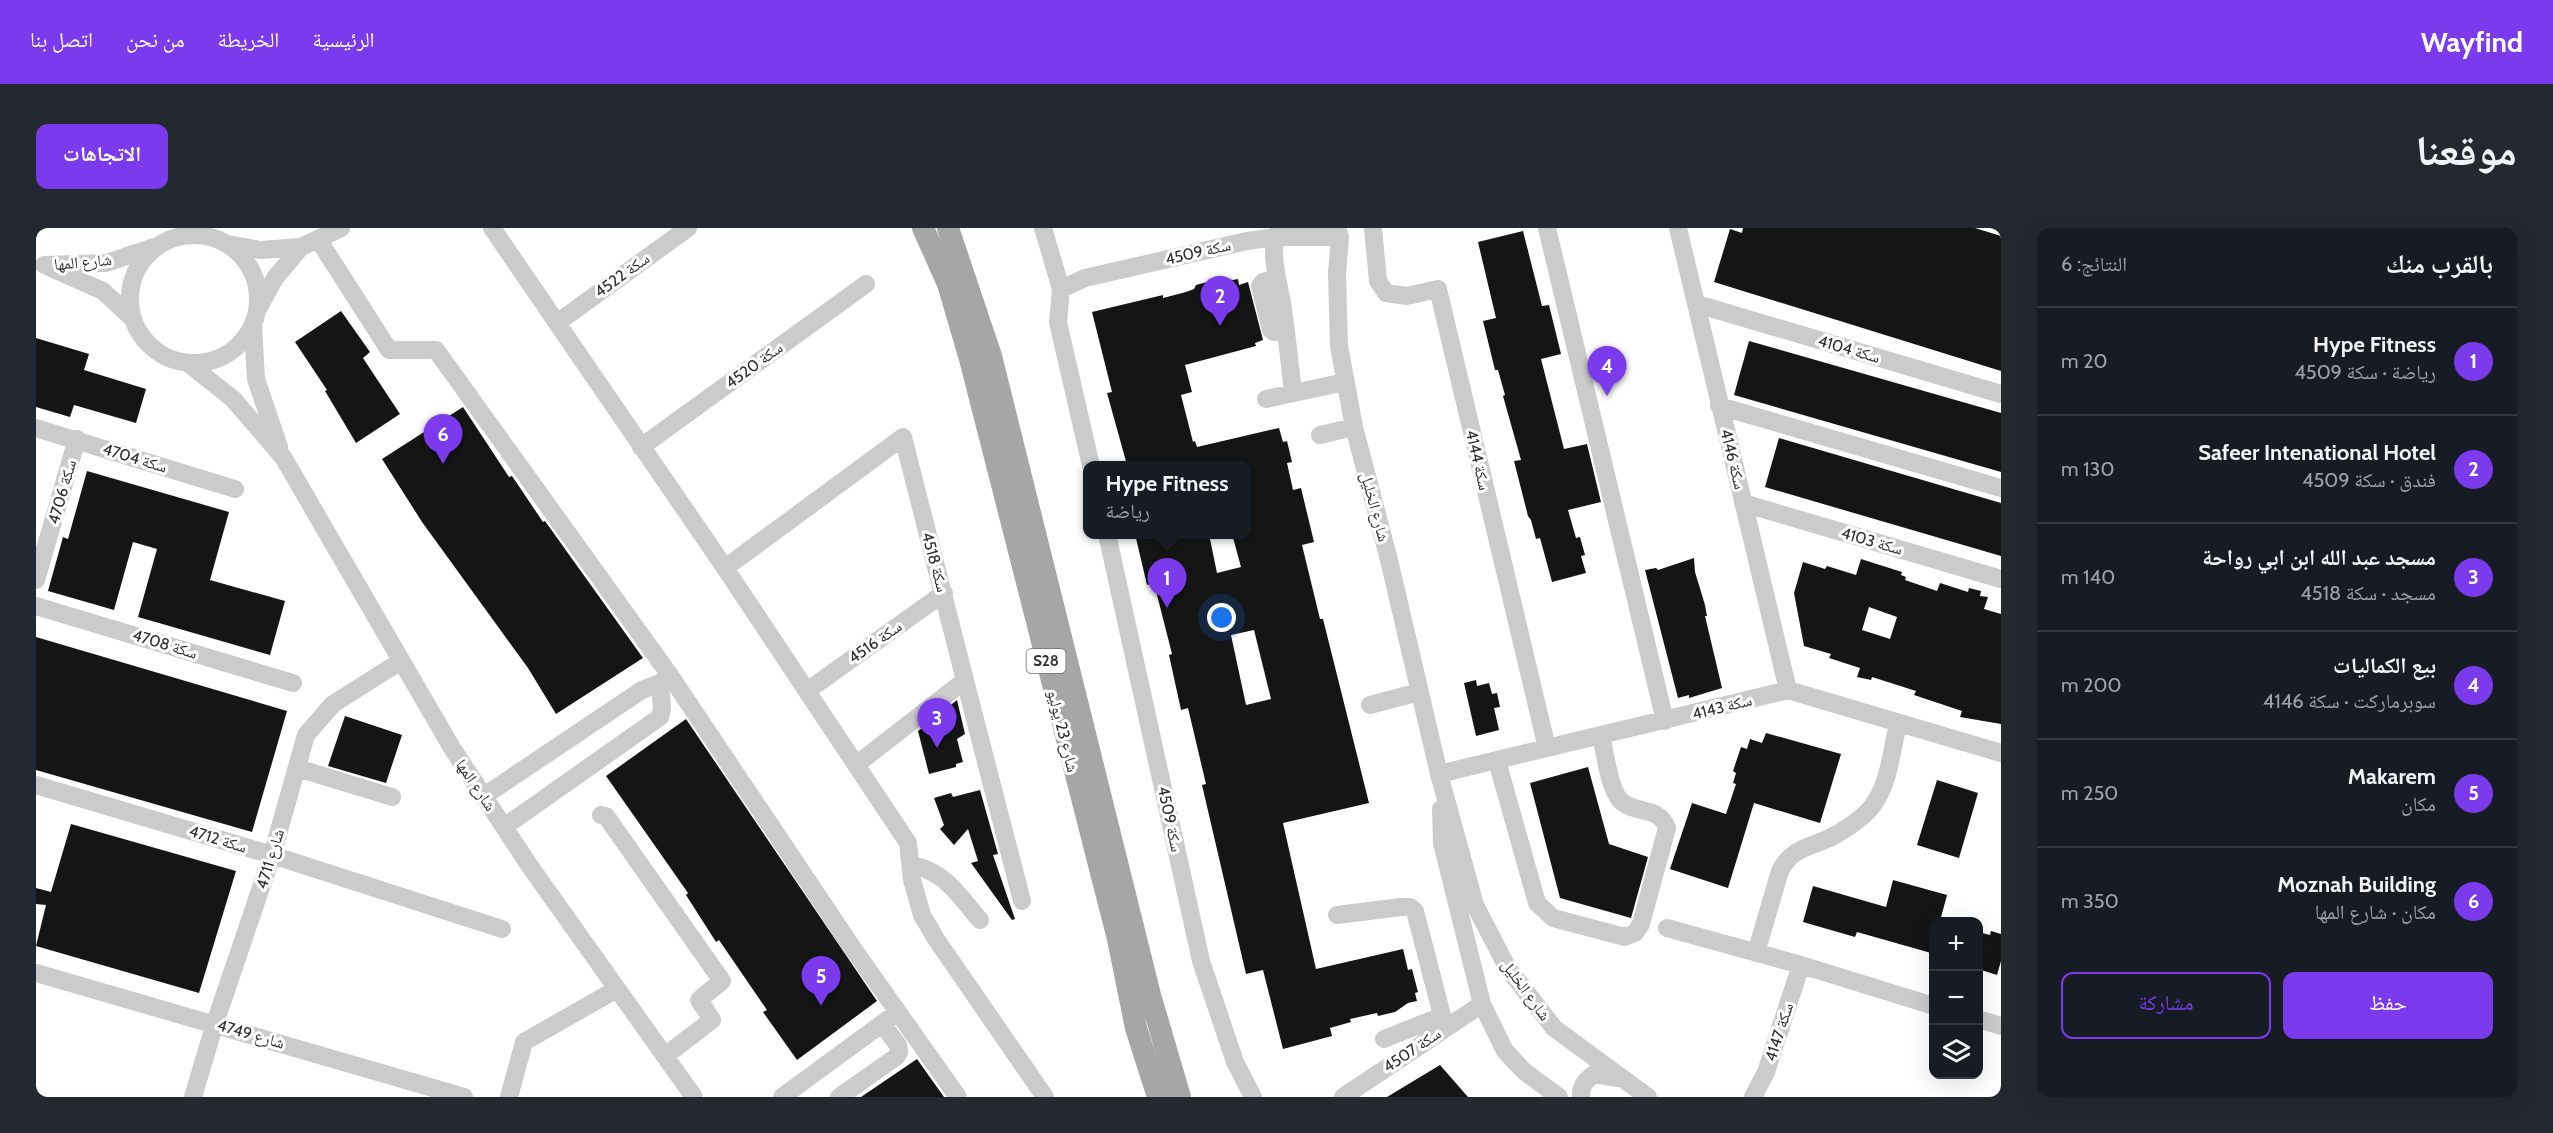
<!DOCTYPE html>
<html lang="ar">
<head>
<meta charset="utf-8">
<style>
	:root { --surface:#171b24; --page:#242831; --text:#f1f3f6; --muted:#9ea1a6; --line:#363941; --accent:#7c3aed }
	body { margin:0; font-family:Cabin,"Noto Naskh Arabic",sans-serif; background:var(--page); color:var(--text); direction:rtl }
	.controls { position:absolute; right:18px; bottom:18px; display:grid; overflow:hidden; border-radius:12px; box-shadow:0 6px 24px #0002 }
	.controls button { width:54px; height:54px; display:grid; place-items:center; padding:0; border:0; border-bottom:2px solid var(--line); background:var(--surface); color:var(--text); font:30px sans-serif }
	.you { position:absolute; left:1186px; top:390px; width:21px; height:21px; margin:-15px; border:4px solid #fff; border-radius:50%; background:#1a73e8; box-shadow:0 0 0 9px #1a73e833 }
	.badge { display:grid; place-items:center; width:39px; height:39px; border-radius:50%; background:var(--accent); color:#fff; font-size:20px; font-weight:700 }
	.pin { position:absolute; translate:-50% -50px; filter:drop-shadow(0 2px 3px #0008) }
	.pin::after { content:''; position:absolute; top:32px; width:21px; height:18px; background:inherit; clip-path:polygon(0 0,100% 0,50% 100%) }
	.popup { position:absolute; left:1047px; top:233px; width:168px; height:78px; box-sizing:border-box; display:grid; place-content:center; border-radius:12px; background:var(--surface); filter:drop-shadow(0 2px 4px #0005); font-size:20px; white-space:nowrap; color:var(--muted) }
	.popup b { font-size:22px; color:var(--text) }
	.popup::after { content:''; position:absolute; left:50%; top:100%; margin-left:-12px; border:12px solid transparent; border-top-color:var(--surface) }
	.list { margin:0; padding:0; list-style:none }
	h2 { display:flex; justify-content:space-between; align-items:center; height:78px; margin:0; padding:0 24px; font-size:26px }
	h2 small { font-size:20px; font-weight:400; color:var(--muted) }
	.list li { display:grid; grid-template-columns:39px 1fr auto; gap:18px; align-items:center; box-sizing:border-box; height:108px; padding:0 24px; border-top:2px solid var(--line) }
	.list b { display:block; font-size:22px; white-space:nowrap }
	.list p { margin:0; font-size:20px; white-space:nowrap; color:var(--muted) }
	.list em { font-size:20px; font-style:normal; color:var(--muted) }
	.actions { display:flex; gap:12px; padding:18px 24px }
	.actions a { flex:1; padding:14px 0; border:2px solid var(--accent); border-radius:12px; text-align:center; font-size:21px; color:var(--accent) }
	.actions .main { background:var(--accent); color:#fff }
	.icon { flex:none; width:33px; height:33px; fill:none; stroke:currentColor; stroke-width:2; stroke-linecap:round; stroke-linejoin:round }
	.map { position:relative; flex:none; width:1965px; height:869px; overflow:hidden; direction:ltr; border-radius:12px }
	header { display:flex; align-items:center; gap:36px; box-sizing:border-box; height:84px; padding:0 30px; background:var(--accent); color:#fff }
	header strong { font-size:28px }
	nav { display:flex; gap:33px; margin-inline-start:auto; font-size:21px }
	.intro { display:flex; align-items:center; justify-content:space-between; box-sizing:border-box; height:144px; padding:0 36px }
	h1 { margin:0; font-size:42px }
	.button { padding:15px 27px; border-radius:12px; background:var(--accent); color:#fff; font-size:21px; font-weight:700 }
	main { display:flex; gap:36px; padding:0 36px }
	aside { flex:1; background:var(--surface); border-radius:12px; box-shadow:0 6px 24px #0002 }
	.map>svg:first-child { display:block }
	.building { fill:#151515; fill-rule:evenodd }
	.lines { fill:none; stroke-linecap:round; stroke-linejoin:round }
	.minor { stroke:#cbcbcb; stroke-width:18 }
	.major { stroke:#a6a6a6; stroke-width:22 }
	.labels { text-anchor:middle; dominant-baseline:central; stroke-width:6; stroke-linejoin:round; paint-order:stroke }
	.shield { fill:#fff; stroke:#6d6d6d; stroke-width:1.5 }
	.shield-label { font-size:15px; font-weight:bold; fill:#2e2e2e }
	.street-label { font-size:16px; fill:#2e2e2e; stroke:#fff }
</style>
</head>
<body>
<header>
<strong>Wayfind</strong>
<nav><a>الرئيسية</a><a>الخريطة</a><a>من نحن</a><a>اتصل بنا</a></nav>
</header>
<div class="intro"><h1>موقعنا</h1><a class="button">الاتجاهات</a></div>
<main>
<aside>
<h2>بالقرب منك<small>النتائج: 6</small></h2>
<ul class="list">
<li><span class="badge">1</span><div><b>Hype Fitness</b><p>رياضة · سكة 4509</p></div><em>20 m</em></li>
<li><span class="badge">2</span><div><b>Safeer Intenational Hotel</b><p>فندق · سكة 4509</p></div><em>130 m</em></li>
<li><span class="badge">3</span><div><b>مسجد عبد الله ابن ابي رواحة</b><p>مسجد · سكة 4518</p></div><em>140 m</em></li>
<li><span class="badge">4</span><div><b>بيع الكماليات</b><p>سوبرماركت · سكة 4146</p></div><em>200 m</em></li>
<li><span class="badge">5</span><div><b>Makarem</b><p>مكان</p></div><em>250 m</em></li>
<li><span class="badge">6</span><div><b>Moznah Building</b><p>مكان · شارع المها</p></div><em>350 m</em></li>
</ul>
<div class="actions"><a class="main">حفظ</a><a>مشاركة</a></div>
</aside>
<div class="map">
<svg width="1965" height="869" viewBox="0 0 1965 869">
	<rect width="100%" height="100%" fill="#fff"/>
	<!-- building -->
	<path class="building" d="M 1707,0 L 1939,0 L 1965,8 L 1965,143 L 1678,54 L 1694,1 L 1706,5 Z
		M 1487,3 L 1506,78 L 1513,77 L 1525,126 L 1505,131 L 1528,221 L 1551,216 L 1565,274 L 1532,282 L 1540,310 L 1544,309 L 1549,327 L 1545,328 L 1550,345 L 1516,354 L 1504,310 L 1500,311 L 1495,292 L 1492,288 L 1478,233 L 1485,232 L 1467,168 L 1469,167 L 1462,142 L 1459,142 L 1447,93 L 1460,90 L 1442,14 Z
		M 1202,51 L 1203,57 L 1212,54 L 1227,112 L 1219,115 L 1220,118 L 1149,137 L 1156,164 L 1145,167 L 1157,214 L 1159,213 L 1161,219 L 1243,200 L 1247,214 L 1251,213 L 1256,234 L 1251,235 L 1257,262 L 1265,260 L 1278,314 L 1266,317 L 1284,391 L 1287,391 L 1333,575 L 1247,595 L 1280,741 L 1367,721 L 1372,742 L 1376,741 L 1382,764 L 1379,765 L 1381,773 L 1372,775 L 1359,784 L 1342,788 L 1341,785 L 1314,791 L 1315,794 L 1294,800 L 1296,808 L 1247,821 L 1227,742 L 1210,746 L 1166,557 L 1170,556 L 1152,480 L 1145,482 L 1133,427 L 1136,426 L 1118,355 L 1111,357 L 1099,306 L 1173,306 L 1181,345 L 1205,339 L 1196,306 L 1210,306 L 1210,237 L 1091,237 L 1071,165 L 1076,164 L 1056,84 L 1127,67 L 1127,70 L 1150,64 L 1158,61 L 1160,57 L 1179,52 L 1181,55 ZM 1218,402 L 1235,471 L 1210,477 L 1195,407 Z
		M 305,83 L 334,124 L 327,130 L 364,186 L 320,215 L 289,163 L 291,162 L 259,114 Z
		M 0,110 L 53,126 L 48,142 L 110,161 L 100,195 L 38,177 L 34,189 L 0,179 Z
		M 1713,113 L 1965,185 L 1965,244 L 1698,167 Z
		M 427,179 L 473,249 L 476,248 L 507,294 L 509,293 L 607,430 L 520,486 L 492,440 L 386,294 L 346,231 Z
		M 1743,210 L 1965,275 L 1965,328 L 1729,259 Z
		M 51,243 L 193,284 L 174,352 L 249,373 L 234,427 L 102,389 L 121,321 L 97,314 L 78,382 L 12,363 L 27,309 L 32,311 Z
		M 1658,330 L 1659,344 L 1669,377 L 1671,388 L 1669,388 L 1686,460 L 1653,470 L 1653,467 L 1642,470 L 1609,342 L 1620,340 L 1622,342 Z
		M 1825,331 L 1866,344 L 1865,347 L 1870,349 L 1869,352 L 1901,363 L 1904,355 L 1932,364 L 1933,360 L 1945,363 L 1944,368 L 1952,369 L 1948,381 L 1965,386 L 1965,496 L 1924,489 L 1926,483 L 1878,467 L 1880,463 L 1836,449 L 1835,452 L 1821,449 L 1824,440 L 1793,430 L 1795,426 L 1768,418 L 1758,365 L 1767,334 L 1789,341 L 1791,338 L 1820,347 ZM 1833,379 L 1861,389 L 1854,411 L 1826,402 Z
		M 0,409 L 251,483 L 216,604 L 0,542 Z
		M 1440,452 L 1441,458 L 1453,455 L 1456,466 L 1461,465 L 1464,479 L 1458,480 L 1463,502 L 1440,508 L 1428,455 Z
		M 921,472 L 929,506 L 921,511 L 927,534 L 920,536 L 920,539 L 893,546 L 882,503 Z
		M 309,488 L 366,507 L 350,555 L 292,538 Z
		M 650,491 L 841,773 L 761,832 L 727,784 L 731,782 L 683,712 L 680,714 L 650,667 L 652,665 L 570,548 Z
		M 1730,505 L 1805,526 L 1784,595 L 1718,575 L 1692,660 L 1634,641 L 1656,575 L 1690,586 L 1700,556 L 1697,555 L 1700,545 L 1697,543 L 1705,519 L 1711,521 L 1714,511 L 1726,515 Z
		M 1552,539 L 1573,616 L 1612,629 L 1595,690 L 1524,670 L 1494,555 Z
		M 1901,552 L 1942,565 L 1923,630 L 1881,617 Z
		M 944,562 L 962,626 L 957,627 L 979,691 L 976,692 L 935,635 L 942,633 L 932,601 L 918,617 L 904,601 L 908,597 L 898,570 L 915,565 L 917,569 Z
		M 35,596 L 200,643 L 163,765 L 0,718 L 10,677 L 0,676 L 0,660 L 15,664 Z
		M 1857,652 L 1911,667 L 1904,693 L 1898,693 L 1895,725 L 1821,704 L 1819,709 L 1767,694 L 1777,658 L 1850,679 Z
		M 1955,703 L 1965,706 L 1965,733 L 1961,747 L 1942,741 L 1942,704 L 1954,707 Z
		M 881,831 L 908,869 L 825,869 Z
		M 1404,837 L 1432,869 L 1351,869 Z"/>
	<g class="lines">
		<!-- minor -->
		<path class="minor" d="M 456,0 L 689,340 L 872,615 L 876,652 L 886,687 L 900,711 L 1009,869
			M 1007,0 L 1025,61 L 1022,94 L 1055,238
			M 1243,0 C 1231,25 1244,56 1247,82 C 1251,109 1254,137 1257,165
			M 1301,0 L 1304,9 L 1301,45 L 1303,118 L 1318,199 L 1353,332 L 1403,546 L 1439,677 L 1471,739 L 1518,800 L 1612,869
			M 1337,0 L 1342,53 L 1350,65 L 1371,68 L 1402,61 L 1511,520
			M 1511,0 L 1629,493
			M 1642,0 L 1752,462
			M94 71a64 64 0 1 1 128 0a64 64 0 1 1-128 0Z
			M 282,11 L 353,122 L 400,122 L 633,446 L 818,722 L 922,869
			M 192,16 L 224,22 L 265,19 L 305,0
			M 8,37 L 70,35 L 118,19
			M 13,39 L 67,63 L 96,90
			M 1241,50 L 1227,54 L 1224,58 L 1235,102 L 1238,104 L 1249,103
			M 1025,61 L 1049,50 L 1211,13 L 1240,9 L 1304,9
			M 1661,76 L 1965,166
			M 222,81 L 239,50 L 265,19
			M 521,95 L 652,0
			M 217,97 L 220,151 L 243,219
			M 153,136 L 197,171 L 247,229 L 416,520 L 493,637 L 658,869
			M 1230,171 L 1309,154
			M 1683,178 L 1965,260
			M 0,200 L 199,261
			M 1284,207 L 1318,199
			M 605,219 L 830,56
			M 1707,275 L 1965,351
			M 1071,306 L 1165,733 L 1199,834 L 1217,869
			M 689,340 L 867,209 C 907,363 945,519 986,673
			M 0,352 L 41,211
			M 0,378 L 257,455
			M 771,463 L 908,365
			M 1334,477 L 1383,464
			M 1461,533 L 1501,675 L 1517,690 L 1589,709 L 1599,705 L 1605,696 L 1631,600 C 1623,577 1598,587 1584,572 C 1573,560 1569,524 1565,508
			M 821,536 L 928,453
			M 261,540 L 356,569
			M 1403,546 L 1752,462 L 1965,525
			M 0,557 L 236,627 L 466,701
			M 448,568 L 606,462 L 624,455 L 632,447
			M 1405,581 L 1406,615 L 1446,776 L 1469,823 L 1489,844 L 1523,869
			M 565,587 L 570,588 L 686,753 L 663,772 L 676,792 L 629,828
			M 468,599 L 624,489 L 626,481 L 624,455
			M 876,637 C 910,644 922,667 944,692
			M 1301,687 L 1365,679 L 1374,679 L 1379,683 L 1409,799
			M 1631,700 L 1765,737
			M 1720,725 L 1744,643 C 1758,616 1778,620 1801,606 C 1813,599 1829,588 1837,577 C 1853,556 1856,521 1862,496
			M 0,745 L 428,869
			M 1942,791 L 1965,798
			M 1348,811 L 1406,788
			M 157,869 L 179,795 L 236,627 L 270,507 L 297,476 L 365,433
			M 473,869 L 488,814 L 581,761
			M 746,869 L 862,784
			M 803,869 L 860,829 L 863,824 L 862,817 L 846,796
			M 1307,869 L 1446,776
			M 1545,869 C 1544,858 1550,852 1558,846 L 1582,850
			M 1717,869 L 1730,844 L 1765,737 L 1898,778"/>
		<!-- major -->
		<path class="major" d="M 887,0 L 912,56 L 934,131 L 1082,711 L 1100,800 L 1122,869
			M 912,0 L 955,128 L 1114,767 L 1144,869"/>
	</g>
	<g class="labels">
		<!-- shield labels -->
		<rect class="shield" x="990.5" y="421" width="39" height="24" rx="4.5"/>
		<g class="shield-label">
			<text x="1010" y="433">S28</text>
		</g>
		<!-- street labels -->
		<g class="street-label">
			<text transform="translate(1162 24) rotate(-13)">سكة 4509</text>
			<text transform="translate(47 34) rotate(-5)">شارع المها</text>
			<text transform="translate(586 47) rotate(-36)">سكة 4522</text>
			<text transform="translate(1813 121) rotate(16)">سكة 4104</text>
			<text transform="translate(718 137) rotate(-36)">سكة 4520</text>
			<text transform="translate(99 230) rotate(17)">سكة 4704</text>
			<text transform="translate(1697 231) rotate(76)">سكة 4146</text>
			<text transform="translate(1442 232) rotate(77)">سكة 4144</text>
			<text transform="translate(26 264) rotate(-74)">4706 سكة</text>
			<text transform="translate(1339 279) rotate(75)">شارع الخليل</text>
			<text transform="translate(1836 313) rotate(16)">سكة 4103</text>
			<text transform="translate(899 334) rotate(75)">سكة 4518</text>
			<text transform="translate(839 414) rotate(-35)">سكة 4516</text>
			<text transform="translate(129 416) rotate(17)">سكة 4708</text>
			<text transform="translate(1686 479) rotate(-14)">سكة 4143</text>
			<text transform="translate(1027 503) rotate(76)">شارع 23 يوليو</text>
			<text transform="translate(440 557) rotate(56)">شارع المها</text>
			<text transform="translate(1134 591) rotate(78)">سكة 4509</text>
			<text transform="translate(182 611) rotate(17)">سكة 4712</text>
			<text transform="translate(234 631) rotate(-73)">4711 شارع</text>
			<text transform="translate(1490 762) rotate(54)">شارع الخليل</text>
			<text transform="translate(1743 804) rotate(-72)">سكة 4147</text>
			<text transform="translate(215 806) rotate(16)">4749 شارع</text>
			<text transform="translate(1376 822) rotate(-34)">سكة 4507</text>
		</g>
	</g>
</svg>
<div class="controls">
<button>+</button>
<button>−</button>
<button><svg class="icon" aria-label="layers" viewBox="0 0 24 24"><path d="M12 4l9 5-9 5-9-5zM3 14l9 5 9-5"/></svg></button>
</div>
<div class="you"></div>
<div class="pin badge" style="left:1131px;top:380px">1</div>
<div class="popup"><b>Hype Fitness</b>رياضة</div>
<div class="pin badge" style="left:1184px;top:98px">2</div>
<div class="pin badge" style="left:901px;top:520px">3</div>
<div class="pin badge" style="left:1571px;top:168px">4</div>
<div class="pin badge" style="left:785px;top:778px">5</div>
<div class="pin badge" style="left:407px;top:236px">6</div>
</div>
</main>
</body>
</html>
